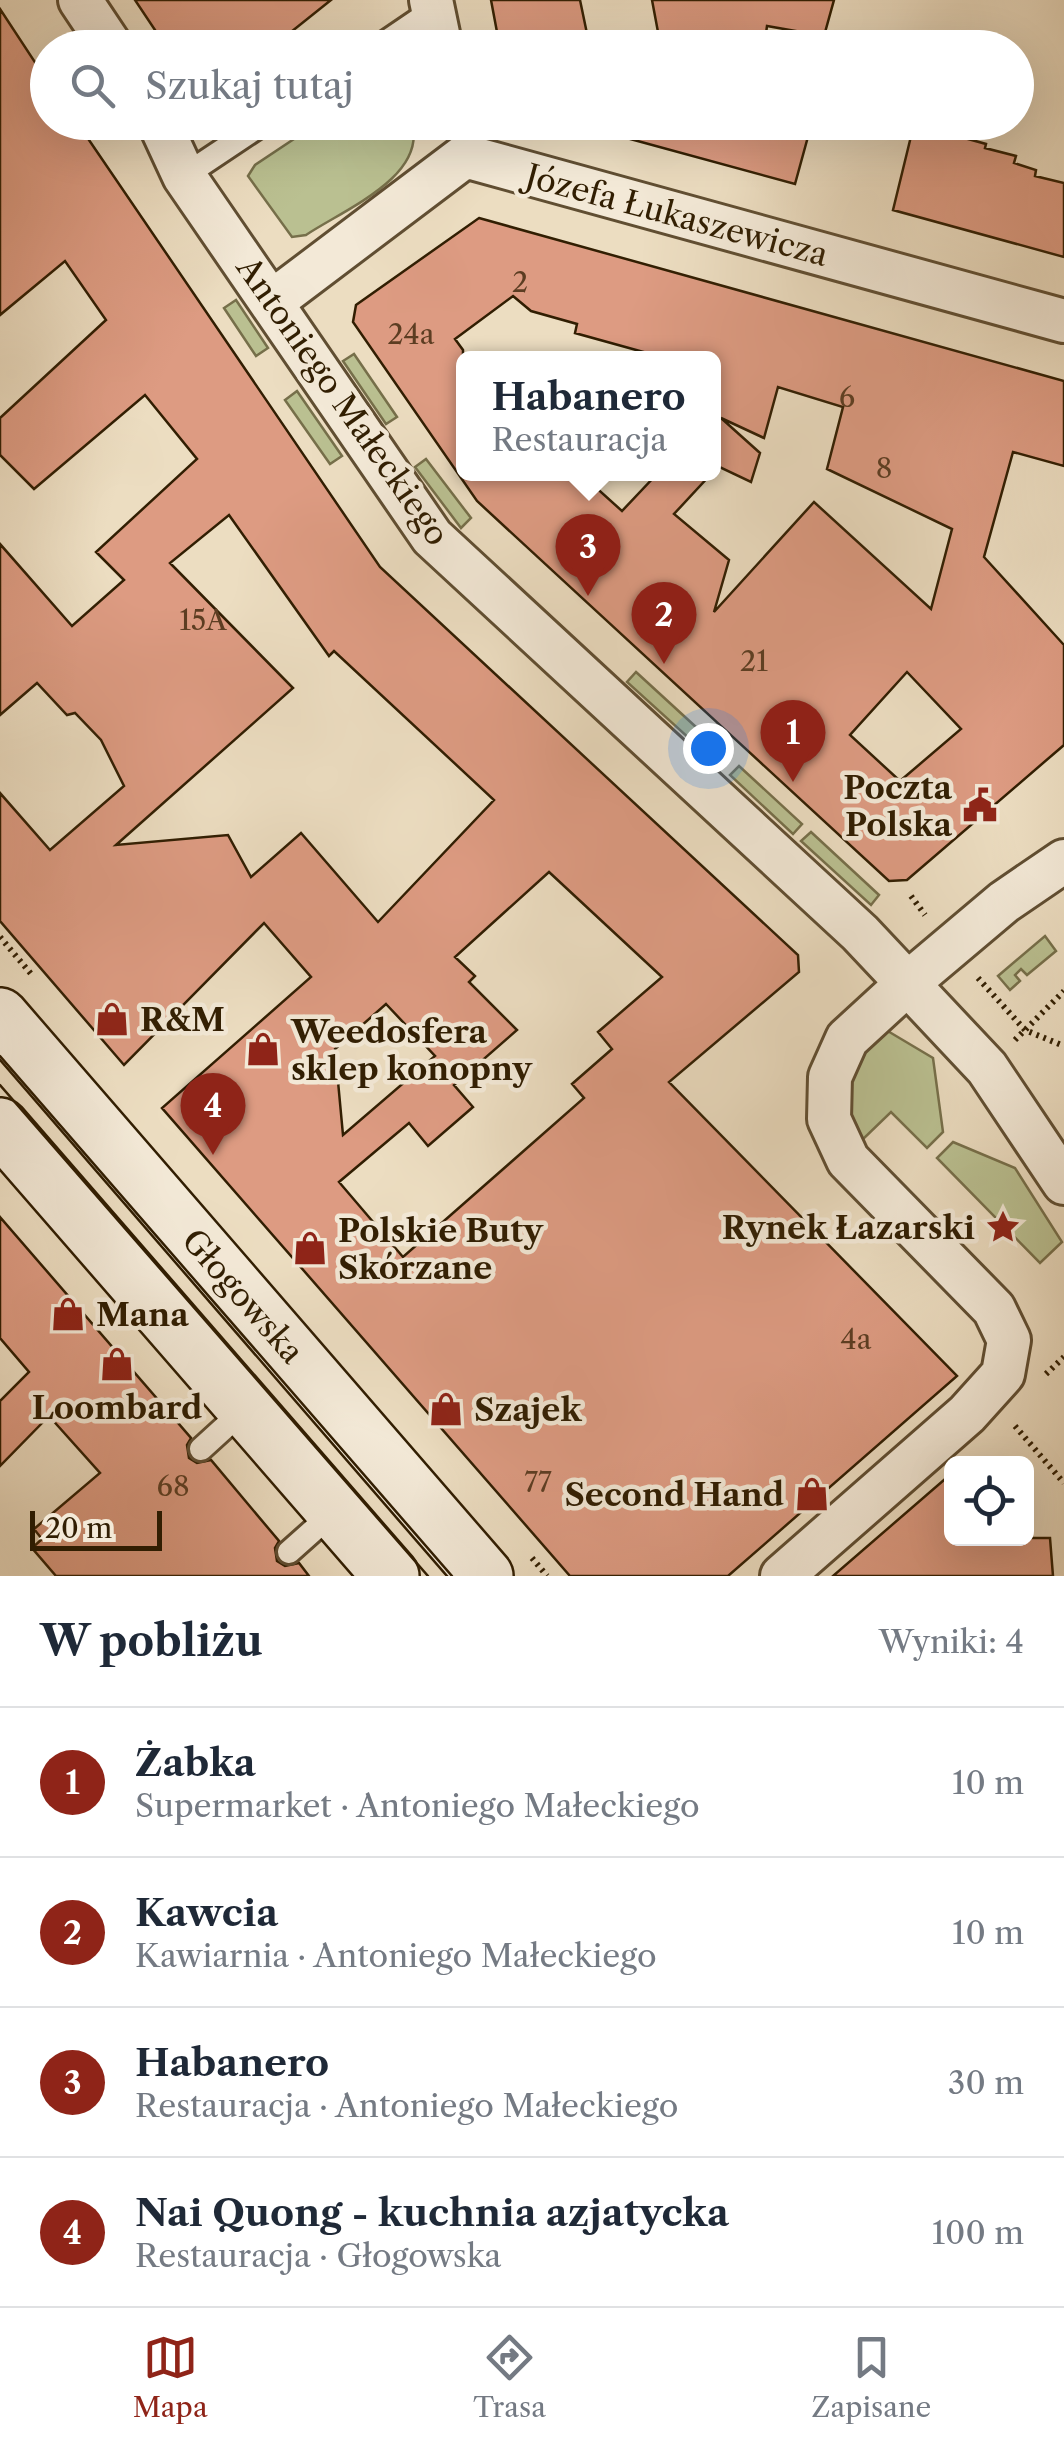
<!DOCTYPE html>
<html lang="pl">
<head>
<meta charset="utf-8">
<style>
	:root { --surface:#fff; --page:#f6f6f7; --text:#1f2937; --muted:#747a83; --line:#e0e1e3; --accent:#8f2418 }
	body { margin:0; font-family:"Libre Caslon Text",serif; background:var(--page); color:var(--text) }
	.controls { position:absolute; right:30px; bottom:30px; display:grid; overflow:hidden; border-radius:15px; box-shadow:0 10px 40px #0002 }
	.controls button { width:90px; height:90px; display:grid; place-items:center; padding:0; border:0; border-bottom:2px solid var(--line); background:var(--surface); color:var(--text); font:50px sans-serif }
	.scale { position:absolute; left:30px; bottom:25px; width:132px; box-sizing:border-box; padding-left:10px; border:5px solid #311e02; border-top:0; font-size:28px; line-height:35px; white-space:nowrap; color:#311e02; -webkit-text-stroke:8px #f3e9d7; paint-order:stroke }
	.you { position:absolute; left:708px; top:748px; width:35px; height:35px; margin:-25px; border:8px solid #fff; border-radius:50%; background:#1a73e8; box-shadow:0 0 0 15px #1a73e833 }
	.badge { display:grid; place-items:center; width:65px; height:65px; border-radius:50%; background:var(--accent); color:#fff; font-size:32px; font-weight:700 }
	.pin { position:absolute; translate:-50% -82px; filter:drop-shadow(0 2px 5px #0008) }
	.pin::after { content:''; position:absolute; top:52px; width:35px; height:30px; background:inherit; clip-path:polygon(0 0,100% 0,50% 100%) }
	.popup { position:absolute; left:456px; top:351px; width:265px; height:130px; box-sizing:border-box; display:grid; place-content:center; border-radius:15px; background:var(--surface); filter:drop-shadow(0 2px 8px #0005); font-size:32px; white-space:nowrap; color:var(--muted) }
	.popup b { font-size:38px; color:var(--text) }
	.popup::after { content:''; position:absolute; left:50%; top:100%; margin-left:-20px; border:20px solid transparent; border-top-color:var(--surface) }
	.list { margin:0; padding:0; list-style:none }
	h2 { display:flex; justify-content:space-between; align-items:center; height:130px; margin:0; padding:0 40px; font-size:42px }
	h2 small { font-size:32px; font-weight:400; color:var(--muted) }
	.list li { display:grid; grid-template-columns:65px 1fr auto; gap:30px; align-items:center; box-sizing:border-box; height:150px; padding:0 40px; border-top:2px solid var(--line) }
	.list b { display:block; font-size:38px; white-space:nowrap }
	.list p { margin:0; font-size:32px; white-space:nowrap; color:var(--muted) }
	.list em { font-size:32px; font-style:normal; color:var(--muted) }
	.icon { flex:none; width:55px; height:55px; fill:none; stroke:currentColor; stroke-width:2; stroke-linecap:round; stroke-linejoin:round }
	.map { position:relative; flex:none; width:1064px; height:1576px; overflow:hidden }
	.search { position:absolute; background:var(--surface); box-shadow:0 10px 40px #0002; left:30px; right:30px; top:30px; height:110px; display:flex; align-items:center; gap:25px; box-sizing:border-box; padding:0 35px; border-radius:55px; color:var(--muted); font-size:38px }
	.sheet { height:730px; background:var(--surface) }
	nav { display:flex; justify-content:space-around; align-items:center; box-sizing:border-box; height:140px; border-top:2px solid var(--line); background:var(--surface); font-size:28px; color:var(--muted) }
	nav a { display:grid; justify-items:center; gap:5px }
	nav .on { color:var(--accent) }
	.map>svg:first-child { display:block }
	.green { fill:#bac091; stroke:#766f4a; stroke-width:2.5 }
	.building { fill:#dd9b82; stroke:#311e02; stroke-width:2.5; fill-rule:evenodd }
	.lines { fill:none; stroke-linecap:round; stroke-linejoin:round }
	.lane-casing { stroke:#604e32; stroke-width:28 }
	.street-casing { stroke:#604e32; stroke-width:48 }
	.secondary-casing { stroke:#311e02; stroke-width:60 }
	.path { stroke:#311e02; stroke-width:6; stroke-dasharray:2.5 5; stroke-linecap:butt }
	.lane { stroke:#f3e9d7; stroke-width:22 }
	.street { stroke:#f3e9d7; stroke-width:42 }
	.secondary { stroke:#f3e9d7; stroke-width:55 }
	.tram { stroke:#311e02; stroke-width:2.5 }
	.labels { text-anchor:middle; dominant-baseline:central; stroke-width:9; stroke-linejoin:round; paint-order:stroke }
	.number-label { font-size:28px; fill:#5c3d22 }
	.street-label { font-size:32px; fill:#311e02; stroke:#f3e9d7 }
	.poi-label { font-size:32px; font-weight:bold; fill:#311e02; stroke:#f3e9d7; text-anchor:start }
</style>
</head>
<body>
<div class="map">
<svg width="1064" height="1576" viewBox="0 0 1064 1576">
	<rect width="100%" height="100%" fill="#ecddc1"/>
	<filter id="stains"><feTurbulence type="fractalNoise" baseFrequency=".002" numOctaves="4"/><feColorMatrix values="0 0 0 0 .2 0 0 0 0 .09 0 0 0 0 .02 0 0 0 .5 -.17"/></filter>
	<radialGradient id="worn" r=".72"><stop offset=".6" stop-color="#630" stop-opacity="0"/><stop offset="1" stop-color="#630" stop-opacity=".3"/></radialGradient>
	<!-- green -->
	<path class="green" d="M 318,123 L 412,123 C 427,177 343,210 306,235 L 292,237 L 248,176 L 255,165 Z
		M 236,300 L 268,348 L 256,356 L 224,308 Z
		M 354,354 L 397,417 L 386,424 L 343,361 Z
		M 297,391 L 342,456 L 330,464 L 285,400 Z
		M 426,459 L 471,518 L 461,528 L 415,467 Z
		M 636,672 L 721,750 L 713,760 L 627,682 Z
		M 739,766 L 802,824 L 793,834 L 730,775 Z
		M 811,832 L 879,895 L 871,905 L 801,841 Z
		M 1045,936 L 1056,951 L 1027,975 L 1021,969 L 1015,975 L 1020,981 L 1010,990 L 998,976 Z
		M 886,1030 L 933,1058 L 943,1132 L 927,1148 L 891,1112 L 859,1143 C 834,1100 852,1060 886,1030 Z
		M 953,1142 L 1015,1168 L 1062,1242 L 1040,1263 L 937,1158 Z"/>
	<!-- building -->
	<path class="building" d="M 135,0 L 331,0 L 271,48 L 167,48 Z
		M 491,0 L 580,0 L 590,48 L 500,48 Z
		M 652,0 L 834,0 L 824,36 L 767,26 L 764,48 L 661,48 Z
		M 0,9 L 48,82 L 48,122 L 75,122 L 89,140 L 380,567 L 798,955 L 799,972 L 669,1082 L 957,1376 L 728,1576 L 570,1576 L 162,1108 L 311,977 L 264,923 L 124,1065 L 0,921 L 0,793 L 50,850 L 124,786 L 101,740 L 75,713 L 67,715 L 37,683 L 0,715 L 0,544 L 72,626 L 124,580 L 96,552 L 197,459 L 145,395 L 34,489 L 0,455 L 0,418 L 106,320 L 65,261 L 0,315 ZM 229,515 L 329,656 L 334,651 L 494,800 L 378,922 L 301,833 L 251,877 L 228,835 L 116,845 L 293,688 L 170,563 ZM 549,872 L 662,977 L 598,1032 L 612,1049 L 572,1084 L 584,1098 L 403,1257 L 339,1182 L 409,1123 L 428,1146 L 473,1107 L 454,1085 L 517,1030 L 469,982 L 475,976 L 455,957 ZM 386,1004 L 435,1056 L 343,1135 L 335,1049 Z
		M 613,122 L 812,122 L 795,184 L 612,134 Z
		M 914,124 L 986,144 L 985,148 L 1016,156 L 1014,163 L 1036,170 L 1035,176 L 1064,183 L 1064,257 L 893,210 Z
		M 479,218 L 1064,381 L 1064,466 L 1013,452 L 984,557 L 1064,645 L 1064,745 L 907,880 L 889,881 L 477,501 L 353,322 L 356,305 ZM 513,296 L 531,311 L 577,324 L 575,333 L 665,358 L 713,358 L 713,464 L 751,482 L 760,453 L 721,418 L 764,438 L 778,387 L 843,407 L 827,469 L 952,529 L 931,609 L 814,502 L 714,612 L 729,560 L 674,514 L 711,474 L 657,474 L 622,511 L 581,474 L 463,474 L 463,350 L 455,339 ZM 907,672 L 961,729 L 900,781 L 850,735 Z
		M 0,1217 L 191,1438 L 187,1445 L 189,1458 L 197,1463 L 211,1460 L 279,1541 L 275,1548 L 277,1561 L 285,1566 L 299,1563 L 309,1576 L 56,1576 L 32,1548 L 42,1539 L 34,1529 L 100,1473 L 49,1416 L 0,1466 L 0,1401 L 29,1372 L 0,1338 Z
		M 952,1473 L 952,1538 L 1050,1538 L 1053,1576 L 833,1576 Z"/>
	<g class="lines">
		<!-- lane casing -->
		<g class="lane-casing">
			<path id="lane" d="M 377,48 L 433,10
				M 184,176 L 265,122
				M 201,1449 L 246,1408
				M 289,1552 L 335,1511"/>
		</g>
		<!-- street casing -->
		<g class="street-casing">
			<path id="street" d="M 80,0 L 112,48
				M 431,0 L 441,48
				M 159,122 L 184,176 L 432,537 L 860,933 L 987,1068 L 1064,1183
				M 465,156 L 1064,321
				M 273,301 L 465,156
				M 782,1576 L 967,1414 L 1003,1374 L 1009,1340 L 994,1309 L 848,1160 L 829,1119 L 830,1077 L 847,1039 L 908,983 L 1004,902 L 1064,861"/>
		</g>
		<!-- secondary casing -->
		<g class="secondary-casing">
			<path id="secondary" d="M 0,1016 L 485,1576
				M 0,1126 L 391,1576"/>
		</g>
		<!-- path -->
		<path class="path" d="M 911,896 L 925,915
			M 0,937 L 32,975
			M 978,978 L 1025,1030 L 1064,1046
			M 1015,1040 L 1064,991
			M 1046,1374 L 1064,1357
			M 1015,1426 L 1064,1483
			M 532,1558 L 547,1576"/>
		<!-- lane -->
		<use href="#lane" class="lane"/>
		<!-- street -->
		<use href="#street" class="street"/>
		<!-- secondary -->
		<use href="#secondary" class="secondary"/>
		<!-- tram -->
		<path class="tram" d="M 0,1056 L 452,1576
			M 0,1085 L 428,1576"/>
	</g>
	<!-- icons -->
	<defs>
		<g id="civic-bare" transform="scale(2.7)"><path d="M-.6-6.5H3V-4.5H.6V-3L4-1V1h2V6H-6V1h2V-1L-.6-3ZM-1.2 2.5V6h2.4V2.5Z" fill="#8f2418" stroke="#f3e9d7" stroke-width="2.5" paint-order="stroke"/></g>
		<g id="shop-bare" transform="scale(2.7)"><path d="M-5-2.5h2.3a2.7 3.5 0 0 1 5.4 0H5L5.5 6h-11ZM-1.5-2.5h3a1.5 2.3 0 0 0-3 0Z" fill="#8f2418" stroke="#f3e9d7" stroke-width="2.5" paint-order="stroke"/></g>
		<g id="sight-bare" transform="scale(2.7)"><path d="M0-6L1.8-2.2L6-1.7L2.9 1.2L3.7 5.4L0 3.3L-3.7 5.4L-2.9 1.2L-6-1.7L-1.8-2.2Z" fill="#8f2418" stroke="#f3e9d7" stroke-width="2.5" paint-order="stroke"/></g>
	</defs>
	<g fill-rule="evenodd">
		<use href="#civic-bare" x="980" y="805"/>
		<use href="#shop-bare" x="112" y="1019"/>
		<use href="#shop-bare" x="263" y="1049"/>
		<use href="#sight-bare" x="1003" y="1227"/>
		<use href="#shop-bare" x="310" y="1248"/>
		<use href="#shop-bare" x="68" y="1314"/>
		<use href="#shop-bare" x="117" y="1364"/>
		<use href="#shop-bare" x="446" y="1409"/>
		<use href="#shop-bare" x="812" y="1494"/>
	</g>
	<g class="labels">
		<!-- number labels -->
		<g class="number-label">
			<text x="520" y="282">2</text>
			<text x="411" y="334">24a</text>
			<text x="847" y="397">6</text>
			<text x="884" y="468">8</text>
			<text x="203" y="620">15A</text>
			<text x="754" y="661">21</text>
			<text x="856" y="1339">4a</text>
			<text x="538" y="1482">77</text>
			<text x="173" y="1486">68</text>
		</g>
		<!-- street labels -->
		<g class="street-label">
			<text transform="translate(677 215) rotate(15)">Józefa Łukaszewicza</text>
			<text transform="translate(343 401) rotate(55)">Antoniego Małeckiego</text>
			<text transform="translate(243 1296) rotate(49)">Głogowska</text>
		</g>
		<!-- poi labels -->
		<g class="poi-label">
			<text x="952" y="787" text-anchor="end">Poczta<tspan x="952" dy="37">Polska</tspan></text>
			<text x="140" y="1019">R&amp;M</text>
			<text x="291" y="1031">Weedosfera<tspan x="291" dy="37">sklep konopny</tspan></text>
			<text x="975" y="1227" text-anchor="end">Rynek Łazarski</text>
			<text x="338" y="1230">Polskie Buty<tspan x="338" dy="37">Skórzane</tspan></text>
			<text x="96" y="1314">Mana</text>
			<text x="117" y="1407" text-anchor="middle">Loombard</text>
			<text x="474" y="1409">Szajek</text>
			<text x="784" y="1494" text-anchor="end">Second Hand</text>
		</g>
	</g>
	<rect width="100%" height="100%" filter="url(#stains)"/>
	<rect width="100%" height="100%" fill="url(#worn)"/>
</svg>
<div class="controls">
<button><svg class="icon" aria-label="locate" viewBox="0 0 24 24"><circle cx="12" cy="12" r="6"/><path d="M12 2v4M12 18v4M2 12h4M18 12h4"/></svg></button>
</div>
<div class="scale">20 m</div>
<div class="you"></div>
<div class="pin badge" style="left:793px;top:782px">1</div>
<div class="pin badge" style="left:664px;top:664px">2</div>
<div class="pin badge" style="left:588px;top:596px">3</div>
<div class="popup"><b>Habanero</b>Restauracja</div>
<div class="pin badge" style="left:213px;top:1155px">4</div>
<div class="search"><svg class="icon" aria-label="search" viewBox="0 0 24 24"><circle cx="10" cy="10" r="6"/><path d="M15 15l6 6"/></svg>Szukaj tutaj</div>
</div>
<section class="sheet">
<h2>W pobliżu<small>Wyniki: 4</small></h2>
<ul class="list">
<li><span class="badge">1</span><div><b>Żabka</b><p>Supermarket · Antoniego Małeckiego</p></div><em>10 m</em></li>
<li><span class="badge">2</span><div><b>Kawcia</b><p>Kawiarnia · Antoniego Małeckiego</p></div><em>10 m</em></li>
<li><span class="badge">3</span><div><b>Habanero</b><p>Restauracja · Antoniego Małeckiego</p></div><em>30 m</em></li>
<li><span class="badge">4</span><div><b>Nai Quong - kuchnia azjatycka</b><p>Restauracja · Głogowska</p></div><em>100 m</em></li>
</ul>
</section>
<nav>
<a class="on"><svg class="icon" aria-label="map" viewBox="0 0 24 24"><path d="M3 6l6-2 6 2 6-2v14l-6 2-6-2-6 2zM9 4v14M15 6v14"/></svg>Mapa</a>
<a><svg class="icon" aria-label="directions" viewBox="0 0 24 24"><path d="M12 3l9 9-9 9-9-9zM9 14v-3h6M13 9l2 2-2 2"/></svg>Trasa</a>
<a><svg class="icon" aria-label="saved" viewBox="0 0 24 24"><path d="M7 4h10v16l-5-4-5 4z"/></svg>Zapisane</a>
</nav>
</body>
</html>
